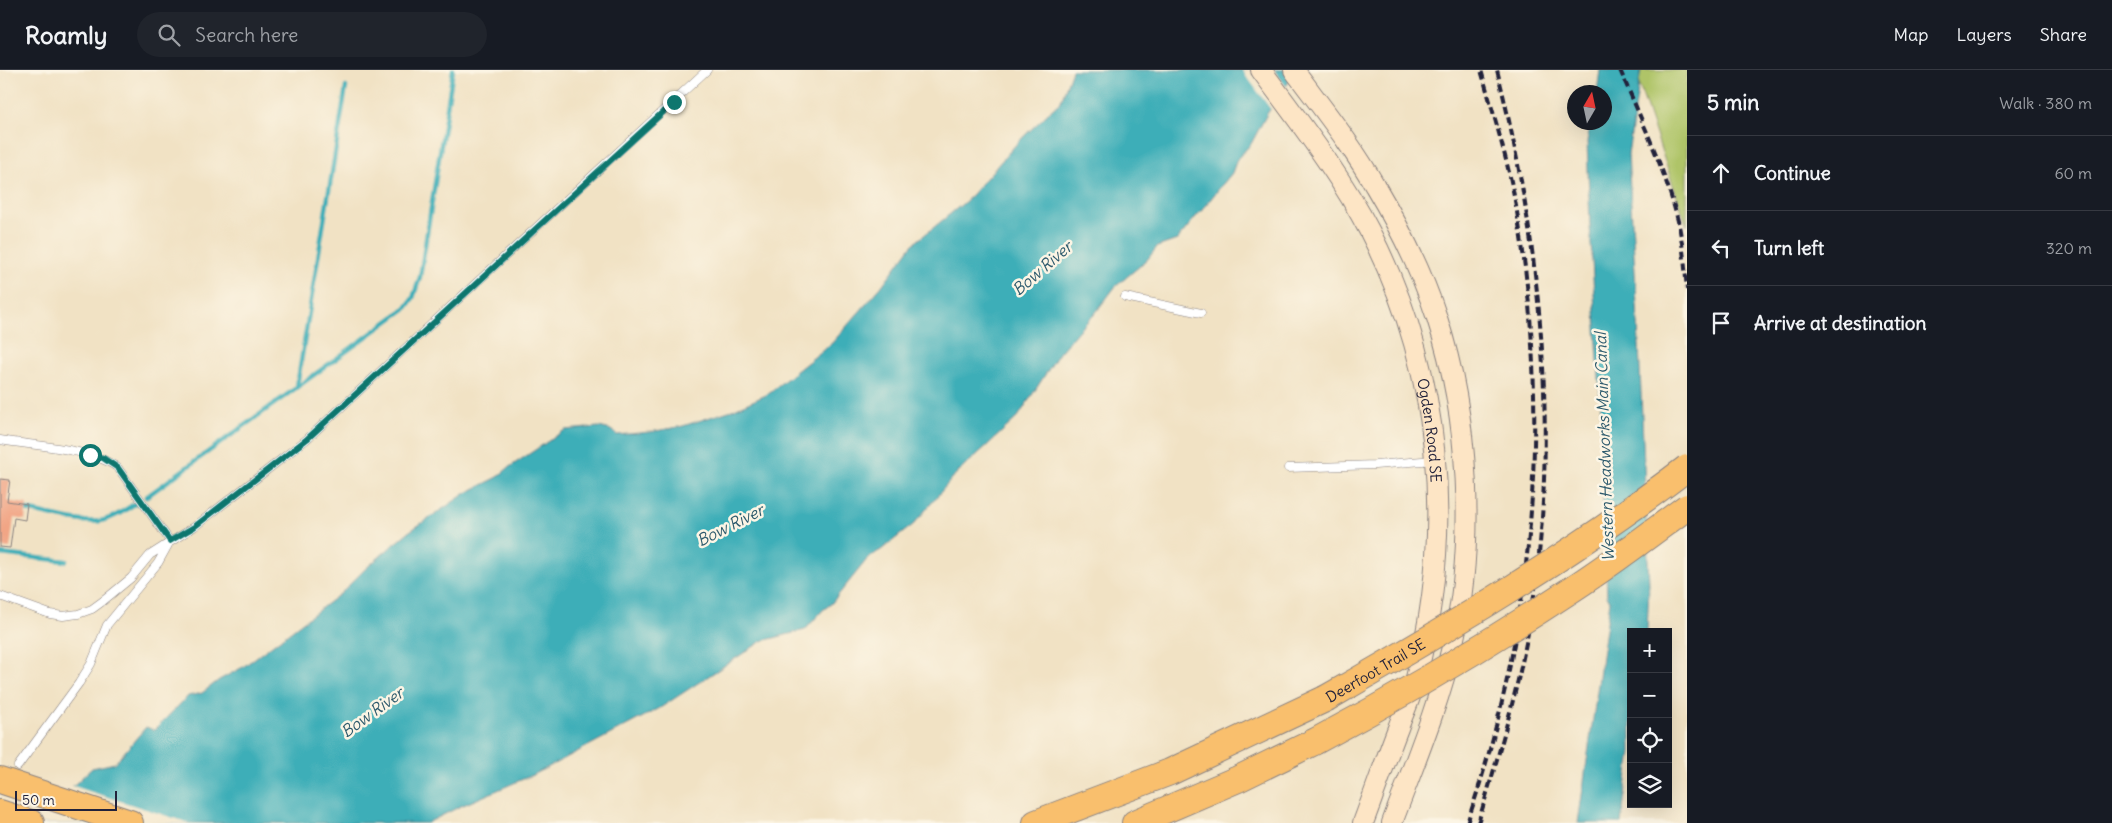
<!DOCTYPE html>
<html lang="en">
<head>
<meta charset="utf-8">
<style>
	:root { --surface:#171b24; --page:#20242c; --text:#f1f3f6; --muted:#9ea1a6; --line:#363941 }
	body { margin:0; font-family:Delius,sans-serif; background:var(--page); color:var(--text) }
	.controls { position:absolute; right:15px; bottom:15px; display:grid; overflow:hidden; border-radius:0px; box-shadow:0 5px 20px #0002 }
	.controls button { width:45px; height:45px; display:grid; place-items:center; padding:0; border:0; border-bottom:1px solid var(--line); background:var(--surface); color:var(--text); font:25px sans-serif }
	.compass { position:absolute; left:1567px; top:15px; width:45px; height:45px; border-radius:50%; background:var(--surface); box-shadow:0 5px 20px #0002; rotate:9deg }
	.scale { position:absolute; left:15px; bottom:12px; width:102px; box-sizing:border-box; padding-left:5px; border:2px solid #22223b; border-top:0; font-size:14px; line-height:18px; white-space:nowrap; color:#22223b; -webkit-text-stroke:4px #fcf5e5; paint-order:stroke }
	.stop { position:absolute; width:15px; height:15px; margin:-11px; border:4px solid #0f766e; border-radius:50%; background:#fff }
	.stop.end { background:#0f766e; border-color:#fff; box-shadow:0 1px 5px #0008 }
	.list { margin:0; padding:0; list-style:none }
	h2 { display:flex; justify-content:space-between; align-items:center; height:65px; margin:0; padding:0 20px; font-size:21px }
	h2 small { font-size:16px; font-weight:400; color:var(--muted) }
	.list li { display:grid; grid-template-columns:32px 1fr auto; gap:15px; align-items:center; box-sizing:border-box; height:75px; padding:0 20px; border-top:1px solid var(--line) }
	.list b { display:block; font-size:19px; white-space:nowrap }
	.list em { font-size:16px; font-style:normal; color:var(--muted) }
	.icon { flex:none; width:28px; height:28px; fill:none; stroke:currentColor; stroke-width:2; stroke-linecap:round; stroke-linejoin:round }
	.map { position:relative; flex:none; width:1687px; height:753px; overflow:hidden }
	header { display:flex; align-items:center; gap:30px; box-sizing:border-box; height:70px; padding:0 25px; background:var(--surface); border-bottom:1px solid var(--line) }
	header strong { font-size:24px }
	nav { display:flex; gap:28px; margin-inline-start:auto; font-size:18px }
	.search { width:350px; height:45px; background:var(--page); display:flex; align-items:center; gap:12px; box-sizing:border-box; padding:0 18px; border-radius:28px; color:var(--muted); font-size:19px }
	main { display:flex }
	aside { flex:1; background:var(--surface) }
	.map>svg:first-child { display:block }
	.park { fill:#afc468; stroke:#687352 }
	.water { fill:#3eaeb8; stroke:#30687a }
	.pier { fill:#f1e2c4 }
	.lines { fill:none; stroke-linecap:round; stroke-linejoin:round }
	.stream { stroke:#3eaeb8; stroke-width:4.5 }
	.building { fill:#f1a585 }
	.lane-casing { stroke:#8a8280; stroke-width:9 }
	.secondary-casing { stroke:#8a8280; stroke-width:22 }
	.highway-casing { stroke:#8a8280; stroke-width:28 }
	.lane { stroke:#fff; stroke-width:8 }
	.secondary { stroke:#fde5c5; stroke-width:20 }
	.highway { stroke:#f9bf6d; stroke-width:26 }
	.rail { stroke:#22223b; stroke-width:4; stroke-dasharray:8 4; stroke-linecap:butt }
	.highway-bridge-casing { stroke:#8a8280; stroke-width:28; stroke-linecap:butt }
	.highway-bridge { stroke:#f9bf6d; stroke-width:26 }
	.route { stroke:#0f766e; stroke-width:6 }
	.labels { text-anchor:middle; dominant-baseline:central; stroke-width:5; stroke-linejoin:round; paint-order:stroke }
	.street-label { font-size:15px; fill:#22223b; stroke:#fcf5e5 }
	.water-label { font-size:16px; font-style:italic; fill:#2d5a6d; stroke:#fcf5e5 }
</style>
</head>
<body>
<header>
<strong>Roamly</strong>
<div class="search"><svg class="icon" aria-label="search" viewBox="0 0 24 24"><circle cx="10" cy="10" r="6"/><path d="M15 15l6 6"/></svg>Search here</div>
<nav><a>Map</a><a>Layers</a><a>Share</a></nav>
</header>
<main>
<div class="map">
<svg width="1687" height="753" viewBox="0 0 1687 753">
	<rect width="100%" height="100%" fill="#fcf5e5"/>
	<filter id="ink" filterUnits="userSpaceOnUse"><feTurbulence type="fractalNoise" baseFrequency=".02" numOctaves="2"/><feDisplacementMap in="SourceGraphic" scale="10" xChannelSelector="R" yChannelSelector="G"/><feConvolveMatrix kernelMatrix="1 2 1 2 8 2 1 2 1" color-interpolation-filters="sRGB"/></filter>
	<filter id="wash" filterUnits="userSpaceOnUse"><feTurbulence type="fractalNoise" baseFrequency=".0096" numOctaves="4" result="noise"/><feDisplacementMap in="SourceGraphic" scale="20" xChannelSelector="R" yChannelSelector="G"/><feGaussianBlur stdDeviation="1.12" result="paint"/><feColorMatrix in="noise" values="0 0 0 0 0 0 0 0 0 0 0 0 0 0 0 0 0 1.4 0 .05"/><feComposite in="paint" operator="in"/></filter>
	<g filter="url(#wash)">
		<rect width="100%" height="100%" fill="#f1e2c4"/>
		<!-- park -->
		<path class="park" d="M 1634,0 L 1687,0 L 1687,156 Z"/>
		<!-- water -->
		<path class="water" d="M 1072,0 L 1297,0 L 1267,44 L 1251,74 L 1237,89 L 1232,103 L 1177,170 L 1157,177 L 1147,190 L 1115,217 L 1094,245 L 1077,262 L 1059,283 L 1018,347 L 955,405 L 914,454 L 881,480 L 869,487 L 831,534 L 823,540 L 805,560 L 762,571 L 660,638 L 537,703 L 461,736 L 427,753 L 26,753 L 39,738 L 57,723 L 73,716 L 92,698 L 115,693 L 146,657 L 154,660 L 188,626 L 202,623 L 219,610 L 243,597 L 340,524 L 364,500 L 407,463 L 466,423 L 498,407 L 508,398 L 565,360 L 599,357 L 611,360 L 617,365 L 650,362 L 683,356 L 732,340 L 766,325 L 832,273 L 881,217 L 912,175 L 966,131 L 1019,71 L 1061,31 Z
			M 1600,0 L 1641,0 L 1628,84 L 1638,251 L 1649,514 L 1647,562 L 1631,562 L 1631,682 L 1621,753 L 1578,753 L 1610,531 L 1607,525 L 1603,432 L 1604,393 L 1590,156 L 1587,71 L 1591,53 L 1604,52 L 1604,22 L 1597,22 Z"/>
		<!-- pier -->
		<path class="pier" d="M 1242,0 L 1274,0 L 1288,19 L 1272,41 Z
			M 70,715 L 189,753 L 98,753 L 55,721 Z
			M 37,737 L 87,753 L 24,753 Z"/>
		<g class="lines">
			<!-- stream -->
			<path class="stream" d="M 297,316 L 346,17
				M 146,427 L 406,238 L 413,228 L 420,207 L 453,0
				M 26,440 C 46,444 82,454 100,451 C 113,449 125,440 136,433
				M 0,484 L 66,491"/>
		</g>
		<g id="blocks">
			<!-- building -->
			<path class="building" d="M 0,409 L 10,410 L 7,431 L 27,434 L 25,450 L 14,448 L 10,478 L 0,477 Z"/>
		</g>
	</g>
	<g filter="url(#ink)">
		<use href="#blocks" fill-opacity="0" stroke="#8a8280" stroke-width="1"/>
		<g class="lines">
			<!-- lane casing -->
			<g class="lane-casing">
				<path id="lane" d="M 1125,227 L 1201,243
					M 0,370 C 33,376 92,378 118,398 L 170,471
					M 1288,398 L 1375,395 L 1434,390
					M 0,526 L 50,544 L 63,546 L 78,544 L 92,539 L 103,531 L 131,508 L 150,485 L 194,457 L 307,369 L 707,0
					M 18,696 L 79,613 L 91,594 L 107,555 L 158,493 L 168,475"/>
			</g>
			<!-- secondary casing -->
			<g class="secondary-casing">
				<g id="secondary">
					<path id="s1" d="M 1261,0 C 1300,53 1340,104 1370,162 C 1441,300 1455,458 1416,608 C 1412,625 1404,641 1398,658 C 1386,689 1375,721 1363,753"/>
					<path d="M 1294,0 C 1322,38 1352,75 1375,116 C 1400,158 1422,202 1437,248 C 1469,347 1476,471 1453,573 C 1439,635 1414,694 1392,753"/>
				</g>
			</g>
			<!-- highway casing -->
			<g class="highway-casing">
				<path id="highway" d="M 0,710 L 130,753
					M 0,743 L 31,753
					M 1036,753 L 1170,702 L 1325,629
					M 1135,753 L 1238,709 L 1314,672"/>
			</g>
			<!-- lane -->
			<use href="#lane" class="lane"/>
			<!-- secondary -->
			<use href="#secondary" class="secondary"/>
			<!-- highway -->
			<use href="#highway" class="highway"/>
			<!-- rail -->
			<path class="rail" d="M 1620,0 C 1641,49 1665,99 1678,151 C 1683,174 1685,197 1687,220
				M 1467,753 C 1535,556 1551,347 1517,142 C 1509,94 1494,46 1481,0
				M 1478,753 C 1498,687 1518,620 1530,552 C 1560,369 1542,179 1497,0"/>
			<!-- highway-bridge casing -->
			<g class="highway-bridge-casing">
				<g id="highway-bridge">
					<path id="s2" d="M 1325,629 C 1449,558 1573,485 1687,398"/>
					<path d="M 1314,672 C 1399,627 1482,578 1563,525 C 1606,498 1646,467 1687,437"/>
				</g>
			</g>
			<!-- highway-bridge -->
			<use href="#highway-bridge" class="highway-bridge"/>
		</g>
	</g>
	<g class="lines" filter="url(#ink)">
		<!-- route -->
		<path class="route" d="M 90,385 L 103,388 L 118,398 L 170,471 L 194,457 L 307,369 L 674,32"/>
	</g>
	<g class="labels">
		<!-- street labels -->
		<g class="street-label">
			<text stroke="none"><textPath href="#s1" startOffset="404">Ogden Road SE</textPath></text>
			<text stroke="none"><textPath href="#s2" startOffset="58">Deerfoot Trail SE</textPath></text>
		</g>
		<!-- water labels -->
		<g class="water-label">
			<text transform="translate(1042 198) rotate(-41)">Bow River</text>
			<text transform="translate(1604 377) rotate(-92)">Western Headworks Main Canal</text>
			<text transform="translate(730 455) rotate(-27)">Bow River</text>
			<text transform="translate(372 642) rotate(-36)">Bow River</text>
		</g>
	</g>
</svg>
<div class="controls">
<button>+</button>
<button>−</button>
<button><svg class="icon" aria-label="locate" viewBox="0 0 24 24"><circle cx="12" cy="12" r="6"/><path d="M12 2v4M12 18v4M2 12h4M18 12h4"/></svg></button>
<button><svg class="icon" aria-label="layers" viewBox="0 0 24 24"><path d="M12 4l9 5-9 5-9-5zM3 14l9 5 9-5"/></svg></button>
</div>
<svg class="compass" viewBox="-18 -18 36 36"><path d="M0-13l5 13h-10z" fill="#e53935"/><path d="M0 13l5-13h-10z" fill="#9ea1a6"/></svg>
<div class="scale">50 m</div>
<div class="stop" style="left:90px;top:385px"></div>
<div class="stop end" style="left:674px;top:32px"></div>
</div>
<aside>
<h2>5 min<small>Walk · 380 m</small></h2>
<ul class="list">
<li><svg class="icon" aria-label="ahead" viewBox="0 0 24 24"><path d="M12 20V5M6 11l6-6 6 6"/></svg><div><b>Continue</b></div><em>60 m</em></li>
<li><svg class="icon" aria-label="left" viewBox="0 0 24 24"><path d="M17 20v-9H6M10 6l-5 5 5 5"/></svg><div><b>Turn left</b></div><em>320 m</em></li>
<li><svg class="icon" aria-label="arrive" viewBox="0 0 24 24"><path d="M6 21V4h12l-3 4 3 4H6"/></svg><div><b>Arrive at destination</b></div></li>
</ul>
</aside>
</main>
</body>
</html>
